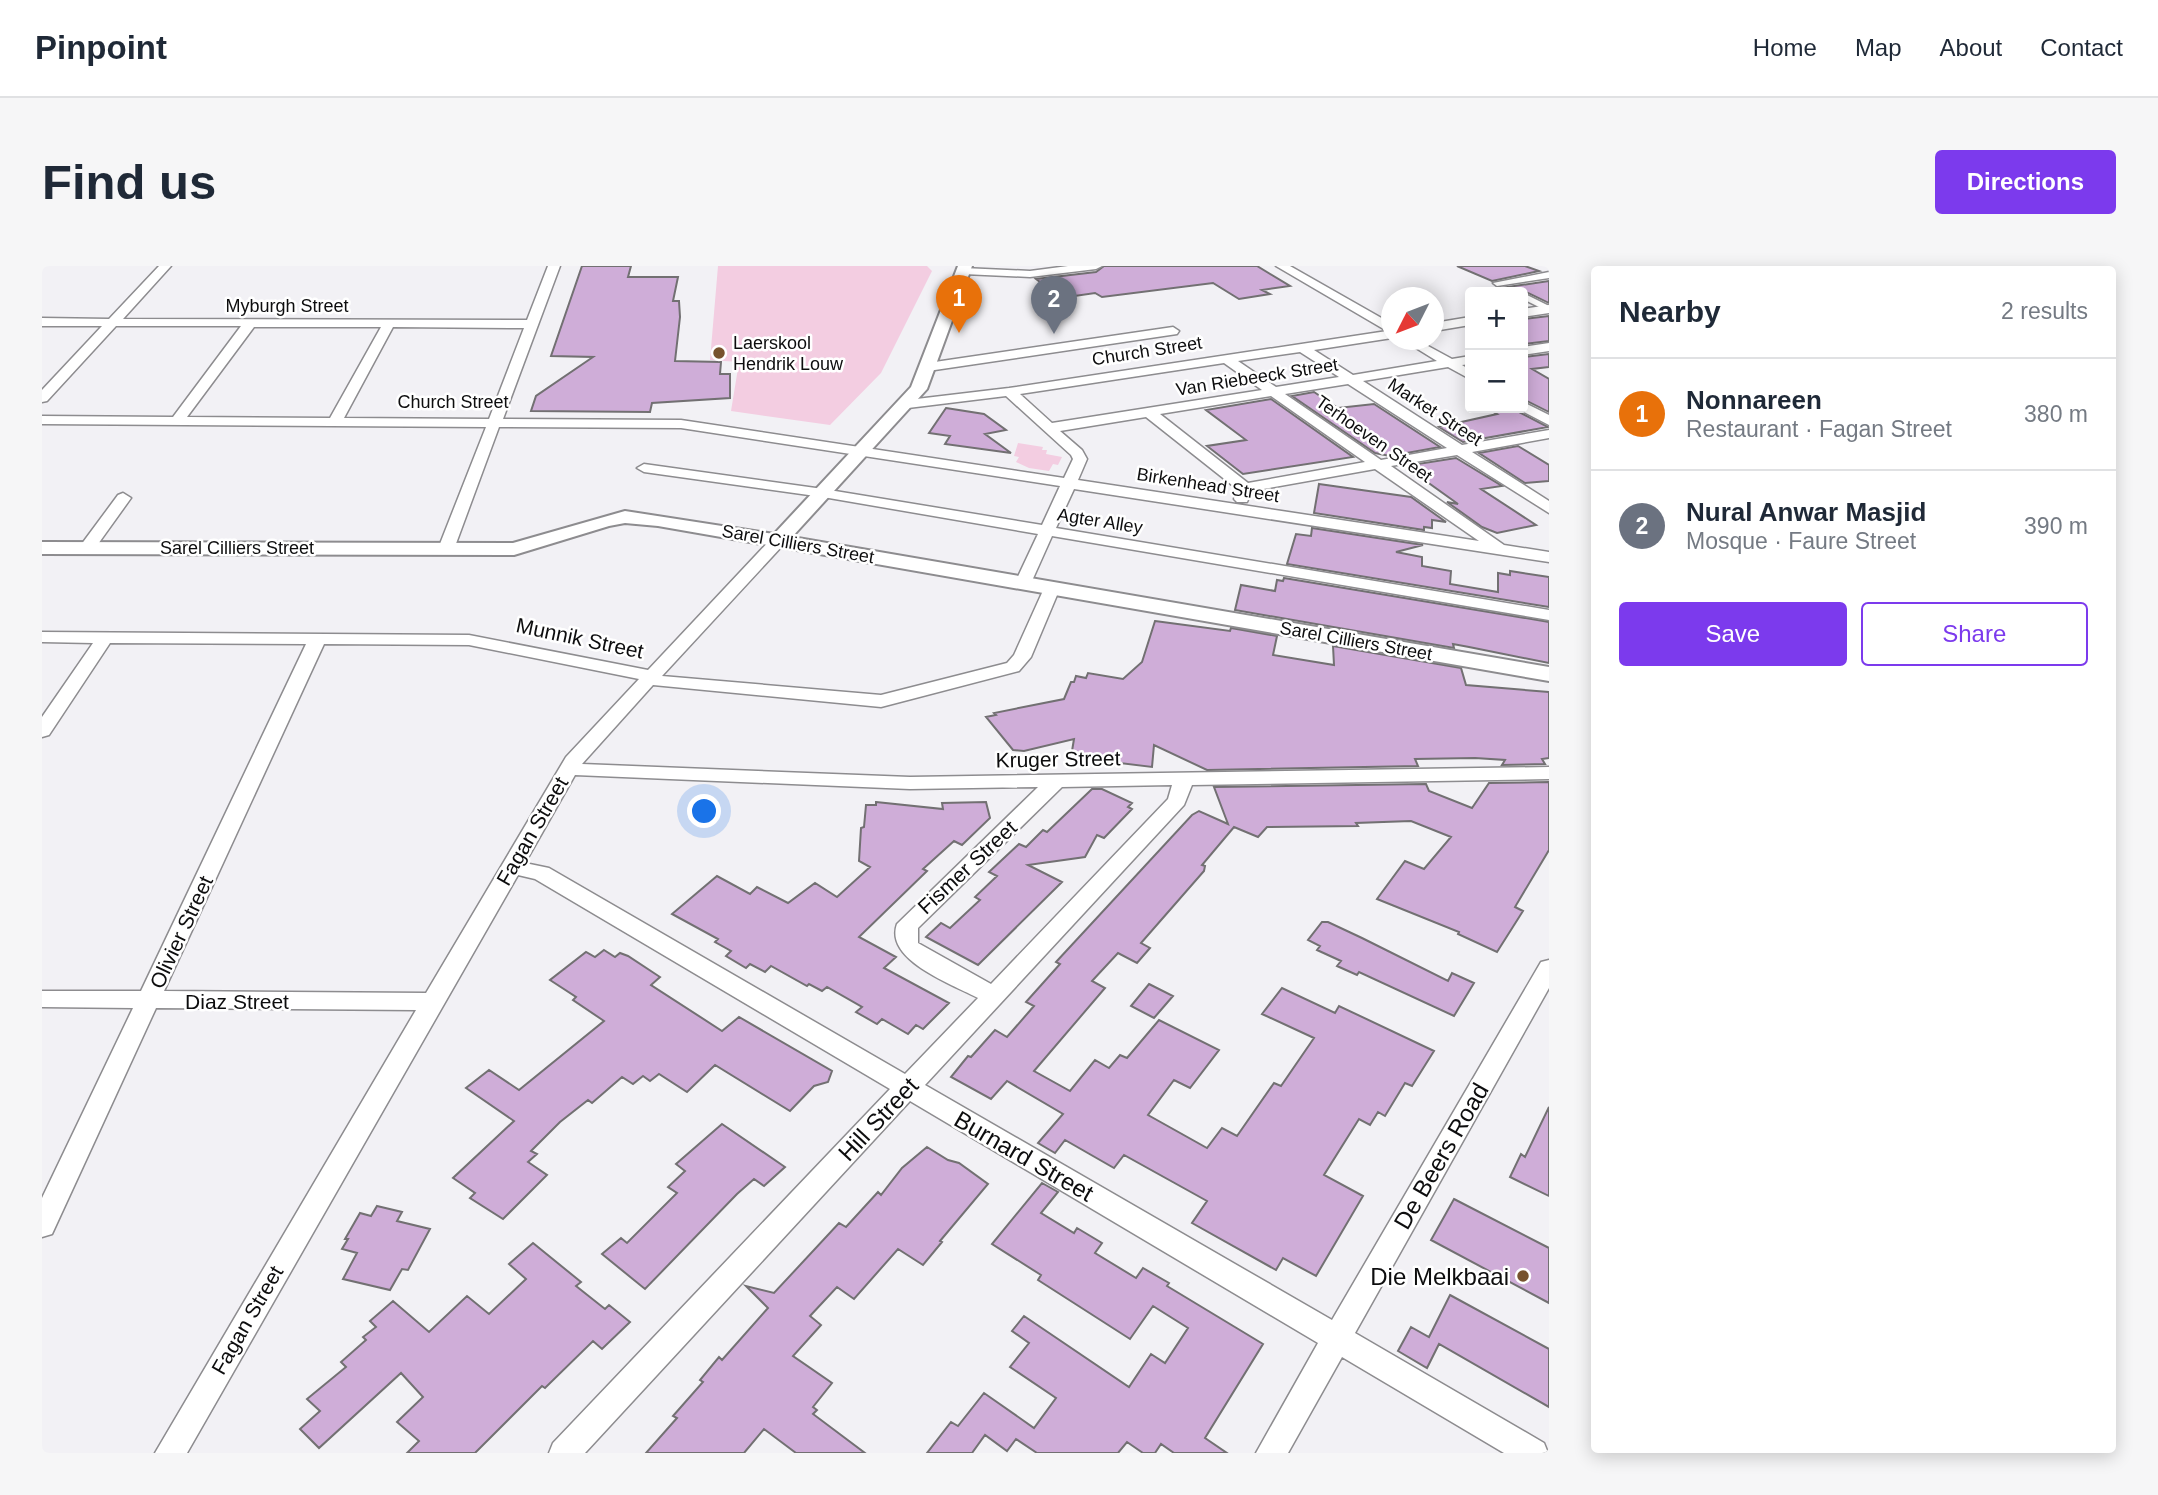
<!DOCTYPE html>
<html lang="en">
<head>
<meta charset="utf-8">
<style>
	:root { --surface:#fff; --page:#f6f6f7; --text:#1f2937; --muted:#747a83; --line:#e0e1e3; --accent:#7c3aed }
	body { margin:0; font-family:Helvetica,sans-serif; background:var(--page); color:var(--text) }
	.controls { position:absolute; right:21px; top:21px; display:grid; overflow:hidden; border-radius:7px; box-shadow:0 4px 18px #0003 }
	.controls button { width:63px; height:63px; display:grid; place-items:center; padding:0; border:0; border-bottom:2px solid var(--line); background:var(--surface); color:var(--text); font:35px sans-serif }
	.compass { position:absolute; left:1339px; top:21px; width:63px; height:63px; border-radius:50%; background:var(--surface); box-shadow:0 4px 18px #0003; rotate:228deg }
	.you { position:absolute; left:663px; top:546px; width:24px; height:24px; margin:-18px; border:5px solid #fff; border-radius:50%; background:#1a73e8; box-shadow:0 0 0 10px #1a73e833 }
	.badge { display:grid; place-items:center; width:46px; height:46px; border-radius:50%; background:var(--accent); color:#fff; font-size:23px; font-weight:700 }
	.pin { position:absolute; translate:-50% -58px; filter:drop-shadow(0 2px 4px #0008) }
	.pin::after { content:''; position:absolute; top:37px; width:24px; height:21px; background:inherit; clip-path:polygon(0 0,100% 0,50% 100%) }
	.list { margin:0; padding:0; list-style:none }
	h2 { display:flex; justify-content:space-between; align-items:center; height:91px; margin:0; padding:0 28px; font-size:30px }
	h2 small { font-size:23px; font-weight:400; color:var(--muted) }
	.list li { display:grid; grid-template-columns:46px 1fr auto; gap:21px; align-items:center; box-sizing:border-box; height:112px; padding:0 28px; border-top:2px solid var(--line) }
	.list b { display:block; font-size:26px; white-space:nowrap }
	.list p { margin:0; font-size:23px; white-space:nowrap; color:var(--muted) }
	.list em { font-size:23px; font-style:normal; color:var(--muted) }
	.actions { display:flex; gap:14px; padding:21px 28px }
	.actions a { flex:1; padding:16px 0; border:2px solid var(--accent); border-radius:7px; text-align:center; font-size:24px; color:var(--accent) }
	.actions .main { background:var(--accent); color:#fff }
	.map { position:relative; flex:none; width:1507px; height:1187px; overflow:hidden; border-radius:7px }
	header { display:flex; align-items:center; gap:42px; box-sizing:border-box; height:98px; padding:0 35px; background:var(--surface); border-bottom:2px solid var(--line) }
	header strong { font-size:33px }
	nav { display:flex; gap:38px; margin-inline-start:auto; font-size:24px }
	.intro { display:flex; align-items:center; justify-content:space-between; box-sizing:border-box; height:168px; padding:0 42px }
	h1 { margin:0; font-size:49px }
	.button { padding:18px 32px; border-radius:7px; background:var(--accent); color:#fff; font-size:24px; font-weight:700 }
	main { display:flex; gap:42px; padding:0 42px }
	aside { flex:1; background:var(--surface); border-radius:7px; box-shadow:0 4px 18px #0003 }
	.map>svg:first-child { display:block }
	.green { fill:#f3cde1 }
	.building { fill:#cfadd8; stroke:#727072; stroke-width:2 }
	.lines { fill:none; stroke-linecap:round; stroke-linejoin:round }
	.pedestrian-casing { stroke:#8d8c8f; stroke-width:3 }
	.minor-casing { stroke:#8d8c8f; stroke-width:3 }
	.tertiary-casing { stroke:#8d8c8f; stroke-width:4 }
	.pedestrian { fill:#fff; fill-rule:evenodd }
	.minor { fill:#fff; fill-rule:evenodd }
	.tertiary { fill:#fff; fill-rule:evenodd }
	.poi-dot { fill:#77522d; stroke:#fff; stroke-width:2.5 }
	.labels { text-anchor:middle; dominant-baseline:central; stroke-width:5; stroke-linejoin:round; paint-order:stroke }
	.far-street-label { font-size:18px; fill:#0d0d0e; stroke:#fff }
	.far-poi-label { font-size:18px; fill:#0d0d0e; stroke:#fff; text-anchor:start }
	.street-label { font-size:21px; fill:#0d0d0e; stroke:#fff }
	.near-street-label { font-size:24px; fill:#0d0d0e; stroke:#fff }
	.near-poi-label { font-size:24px; fill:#0d0d0e; stroke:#fff; text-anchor:end }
</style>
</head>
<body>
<header>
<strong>Pinpoint</strong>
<nav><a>Home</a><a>Map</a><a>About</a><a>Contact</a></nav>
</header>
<div class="intro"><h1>Find us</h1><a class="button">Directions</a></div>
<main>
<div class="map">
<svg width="1507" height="1187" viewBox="0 0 1507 1187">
	<rect width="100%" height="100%" fill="#f2f1f5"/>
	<!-- green -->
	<path class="green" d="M 676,0 L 885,0 L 890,5 L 839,107 L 788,159 L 689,145 L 697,96 L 668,94 Z
		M 976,177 L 1001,181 L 1000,184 L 1005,184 L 1004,188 L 1020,191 L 1016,199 L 1011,198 L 1007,205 L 987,202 L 974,196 L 977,191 L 972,190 Z"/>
	<!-- building -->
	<path class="building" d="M 540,0 L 589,0 L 586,11 L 636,11 L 631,35 L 637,35 L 638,51 L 633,95 L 679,96 L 678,108 L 688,108 L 688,132 L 610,137 L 608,146 L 489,145 L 494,130 L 551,91 L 509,90 Z
		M 1062,0 L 1215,0 L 1248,20 L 1220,24 L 1228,28 L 1197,33 L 1171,17 L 1060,31 L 1053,27 L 1019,32 L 994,13 L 1054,6 Z
		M 1415,0 L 1483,0 L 1497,5 L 1450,15 Z
		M 1507,15 L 1507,37 L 1482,25 L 1467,26 L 1459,22 Z
		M 1507,50 L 1507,75 L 1481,78 L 1481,53 Z
		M 1507,88 L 1507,101 L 1490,103 L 1507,113 L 1507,146 L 1481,133 L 1481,91 Z
		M 1272,126 L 1296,142 L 1332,138 L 1398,181 L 1348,190 L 1333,187 L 1250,130 Z
		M 1229,133 L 1311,191 L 1201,208 L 1165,180 L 1204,174 L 1164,144 Z
		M 904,142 L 942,148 L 964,164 L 943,168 L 969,187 L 903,178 L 908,170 L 887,167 Z
		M 1444,142 L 1474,142 L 1475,145 L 1506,161 L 1421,176 L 1397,161 L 1455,148 Z
		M 1476,180 L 1507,199 L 1507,215 L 1483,217 L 1437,187 Z
		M 1414,192 L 1460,220 L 1439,223 L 1494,259 L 1455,267 L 1440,261 L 1405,236 L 1416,238 L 1363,200 Z
		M 1277,218 L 1369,231 L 1404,256 L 1390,254 L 1390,262 L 1382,261 L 1382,264 L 1272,247 Z
		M 1270,262 L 1381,279 L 1354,286 L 1380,291 L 1380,300 L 1409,305 L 1408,318 L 1456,326 L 1456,307 L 1468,309 L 1468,305 L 1507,311 L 1507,341 L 1245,298 L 1254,268 L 1269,270 Z
		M 1242,312 L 1507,356 L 1507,397 L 1427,381 L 1411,378 L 1412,382 L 1193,344 L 1199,319 L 1233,325 L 1235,314 L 1241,315 Z
		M 1113,355 L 1188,365 L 1189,362 L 1235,370 L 1231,389 L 1292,399 L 1291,380 L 1419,402 L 1424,419 L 1507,426 L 1507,492 L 1500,493 L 1503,498 L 1460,499 L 1463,494 L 1433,492 L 1373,493 L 1376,500 L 1165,504 L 1112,479 L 1110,501 L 1029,491 L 1032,473 L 982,485 L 971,484 L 944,451 L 954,449 L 952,447 L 1022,433 L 1029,416 L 1032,416 L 1034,410 L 1044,412 L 1046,407 L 1081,413 L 1100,396 Z
		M 1507,516 L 1507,584 L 1473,641 L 1481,645 L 1455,686 L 1416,668 L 1417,666 L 1335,633 L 1363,595 L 1382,603 L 1409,571 L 1369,555 L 1314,557 L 1316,560 L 1225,561 L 1216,571 L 1192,561 L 1160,599 L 1163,600 L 1162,605 L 1099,677 L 1108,682 L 1095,697 L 1076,687 L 1050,715 L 1063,722 L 992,805 L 1028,825 L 1053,794 L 1067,802 L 1078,789 L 1085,792 L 1117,754 L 1177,784 L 1148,822 L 1132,814 L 1106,849 L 1165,882 L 1180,862 L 1195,870 L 1232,817 L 1239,820 L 1272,772 L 1220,748 L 1240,722 L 1293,747 L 1297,740 L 1392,785 L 1370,820 L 1363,817 L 1343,850 L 1336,846 L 1328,859 L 1317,853 L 1282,909 L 1321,930 L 1274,1010 L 1241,992 L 1234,1004 L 1150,957 L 1165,935 L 1082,889 L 1072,902 L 1023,874 L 1013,887 L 996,877 L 1021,848 L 965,815 L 949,833 L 909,811 L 926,790 L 929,791 L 953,764 L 965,771 L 992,740 L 984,736 L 1018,698 L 1014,696 L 1150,549 L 1157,545 L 1186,558 L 1172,521 L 1384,518 L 1387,525 L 1430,542 L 1447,517 Z
		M 1050,523 L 1060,523 L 1090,537 L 1086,541 L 1090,543 L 1062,572 L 1055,569 L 1043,591 L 986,599 L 1020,616 L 936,699 L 884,671 L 899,657 L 908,662 L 938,634 L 933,631 L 955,610 L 947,606 L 977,578 L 984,581 L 1001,564 L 1005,566 Z
		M 834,536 L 901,543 L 900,537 L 944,536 L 948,552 L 920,579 L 912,575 L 881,603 L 885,605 L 817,671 L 854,691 L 842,702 L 907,737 L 881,763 L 874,759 L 866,768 L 840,753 L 835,758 L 814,746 L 820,741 L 785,721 L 780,725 L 767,718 L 765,720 L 729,700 L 723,706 L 708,698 L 704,702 L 684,690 L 689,685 L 673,676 L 676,673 L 630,648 L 675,610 L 708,628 L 715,621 L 746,637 L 773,617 L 795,631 L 828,601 L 817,595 L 819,562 L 822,561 L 824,539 L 834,539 Z
		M 1280,656 L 1286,656 L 1320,672 L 1406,715 L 1410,707 L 1432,717 L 1412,750 L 1317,706 L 1315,709 L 1295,700 L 1299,695 L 1275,684 L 1278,680 L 1266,674 Z
		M 562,684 L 573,691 L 578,687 L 586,690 L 618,711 L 609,719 L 680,765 L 697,751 L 790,805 L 786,816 L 772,820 L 748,845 L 673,799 L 645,826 L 617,808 L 608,815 L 601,810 L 591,818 L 580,811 L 550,837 L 546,834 L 518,856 L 489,885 L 495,888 L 486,896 L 505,909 L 461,953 L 428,932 L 433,927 L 411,912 L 472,855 L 424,822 L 447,804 L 477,824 L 562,755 L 531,734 L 534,731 L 508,714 L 544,686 L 553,691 Z
		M 1107,718 L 1131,730 L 1112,752 L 1089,740 Z
		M 1507,841 L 1507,930 L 1468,911 L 1479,888 L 1483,891 Z
		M 680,858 L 743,901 L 722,920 L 712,913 L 695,928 L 603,1023 L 560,988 L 579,972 L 585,977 L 635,927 L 626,921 L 643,905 L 634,898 Z
		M 885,881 L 906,894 L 917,897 L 946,918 L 898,975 L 900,976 L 881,999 L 856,983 L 812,1033 L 795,1021 L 768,1050 L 779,1059 L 751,1090 L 790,1117 L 771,1141 L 775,1144 L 771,1148 L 823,1187 L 754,1187 L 722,1163 L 702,1187 L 604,1187 L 635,1152 L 631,1150 L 661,1116 L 658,1114 L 677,1091 L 680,1094 L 726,1042 L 704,1020 L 732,1027 L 797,957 L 804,961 L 836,926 L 839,929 L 860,902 Z
		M 1000,917 L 1016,926 L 999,947 L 1032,967 L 1035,962 L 1060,977 L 1053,987 L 1094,1012 L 1101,1002 L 1127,1017 L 1125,1020 L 1221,1078 L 1163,1172 L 1185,1187 L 1132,1187 L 1119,1178 L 1113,1187 L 1101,1187 L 1085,1176 L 1076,1187 L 995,1187 L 974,1173 L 965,1185 L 943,1169 L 930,1187 L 885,1187 L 909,1156 L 916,1160 L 942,1127 L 992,1162 L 1014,1132 L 968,1101 L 987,1077 L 970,1065 L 982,1050 L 1087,1121 L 1109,1088 L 1123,1097 L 1146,1062 L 1111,1040 L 1088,1073 L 996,1014 L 999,1009 L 950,978 Z
		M 1412,933 L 1507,982 L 1507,1037 L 1389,974 Z
		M 335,940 L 360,946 L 355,955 L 388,963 L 366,1004 L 360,1003 L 348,1024 L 301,1013 L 315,987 L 300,983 L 306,973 L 303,973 L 318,947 L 329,950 Z
		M 491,977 L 539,1016 L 534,1020 L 563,1043 L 567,1039 L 588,1056 L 560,1083 L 551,1075 L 503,1122 L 500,1120 L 433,1187 L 365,1187 L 377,1175 L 355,1156 L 381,1131 L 359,1107 L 277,1182 L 258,1163 L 278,1145 L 265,1133 L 304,1101 L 299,1096 L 324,1074 L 321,1071 L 334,1061 L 328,1055 L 351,1035 L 387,1066 L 425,1030 L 447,1048 L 484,1013 L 467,998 Z
		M 1408,1029 L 1507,1083 L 1507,1141 L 1397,1078 L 1385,1102 L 1356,1085 L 1369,1061 L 1387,1071 Z"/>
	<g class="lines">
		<!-- pedestrian casing -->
		<g class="pedestrian-casing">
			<path id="pedestrian" d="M 1507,6 L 1507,12 L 1455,20 L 1451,17 Z
				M 1481,27 L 1507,40 L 1507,46 L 1481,33 Z"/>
		</g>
		<!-- minor casing -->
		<g class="minor-casing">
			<path id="minor" d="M 117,0 L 129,0 L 81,53 L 485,54 L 506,0 L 518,0 L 461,153 L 639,154 L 1022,212 L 1031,193 L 1029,189 L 964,130 L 866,142 L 859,138 L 866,134 L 967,122 L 1345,65 L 1234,0 L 1248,0 L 1350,58 L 1350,72 L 1272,84 L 1311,109 L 1395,95 L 1361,74 L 1375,74 L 1410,93 L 1428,90 L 1428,98 L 1420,99 L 1428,104 L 1428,113 L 1406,101 L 1321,115 L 1420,179 L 1507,164 L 1507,172 L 1430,186 L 1507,235 L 1507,247 L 1415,189 L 1349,200 L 1462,279 L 1507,286 L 1507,296 L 1032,223 L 1014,262 L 1507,344 L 1507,354 L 1010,270 L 989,317 L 981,322 L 973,317 L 996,268 L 781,231 L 602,206 L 595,202 L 602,198 L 781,223 L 1000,259 L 1018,220 L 639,162 L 457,161 L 412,283 L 410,286 L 398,286 L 396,283 L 444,161 L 0,158 L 0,150 L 131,151 L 199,60 L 74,60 L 5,135 L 0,136 L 0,124 L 60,60 L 0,60 L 0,52 L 67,53 ZM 212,61 L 339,61 L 288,152 L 145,151 ZM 351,61 L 482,62 L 447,153 L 302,152 ZM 1258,86 L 1297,111 L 1234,121 L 1196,95 ZM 1182,97 L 1220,124 L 1010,157 L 978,128 ZM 1306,118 L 1405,182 L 1339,194 L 1243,128 ZM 1229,130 L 1323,196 L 1206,217 L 1118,148 ZM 1104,151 L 1195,223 L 1192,233 L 1195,236 L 1205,236 L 1210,225 L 1333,203 L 1437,275 L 1036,214 L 1045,193 L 1040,184 L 1018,165 Z
				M 1026,0 L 1060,0 L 1054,3 L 988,11 L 921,8 L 915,5 L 921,2 L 988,5 Z
				M 1507,39 L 1507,47 L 1481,51 L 1481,43 Z
				M 1428,51 L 1428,59 L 1392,65 L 1392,57 Z
				M 1131,61 L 1137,65 L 1135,68 L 886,105 L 880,101 L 886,97 Z
				M 1507,77 L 1507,85 L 1481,89 L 1481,81 Z
				M 1481,136 L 1507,149 L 1507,159 L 1476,143 L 1481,142 Z
				M 81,227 L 89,232 L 51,285 L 39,285 L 37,282 L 39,279 L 76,229 Z
				M 736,270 L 744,275 L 742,278 L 620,410 L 839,429 L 965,397 L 972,389 L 1004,318 L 1010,317 L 1018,322 L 989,391 L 977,405 L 839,441 L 611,419 L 540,498 L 868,511 L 1507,501 L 1507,513 L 1150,519 L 1142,539 L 883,819 L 1290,1054 L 1499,696 L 1507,694 L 1507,722 L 1313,1067 L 1502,1177 L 1506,1187 L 1462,1187 L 1300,1091 L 1246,1187 L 1214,1187 L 1276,1077 L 868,835 L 543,1187 L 507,1187 L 511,1177 L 848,823 L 493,613 L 476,609 L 145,1187 L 113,1187 L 374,744 L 114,742 L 10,968 L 0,971 L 0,932 L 91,742 L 0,741 L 0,725 L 99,725 L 264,378 L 68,377 L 7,469 L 0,471 L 0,451 L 51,377 L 0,376 L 0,366 L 427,369 L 606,404 L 730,272 ZM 282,378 L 427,379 L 597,413 L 524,491 L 384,727 L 122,725 ZM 533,509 L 868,523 L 996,521 L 855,658 C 842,694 910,718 936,732 L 863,808 L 507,602 L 483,597 ZM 1130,519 L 1126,533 L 949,718 L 876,677 L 876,662 L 1020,521 Z"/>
		</g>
		<!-- tertiary casing -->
		<g class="tertiary-casing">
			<path id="tertiary" d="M 916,0 L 930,0 L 885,123 L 750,271 L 1507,401 L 1507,415 L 616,260 L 583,257 L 567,260 L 472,289 L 0,288 L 0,276 L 471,277 L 583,245 L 732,268 L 869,121 Z"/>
		</g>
		<!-- pedestrian -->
		<use href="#pedestrian" class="pedestrian"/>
		<!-- minor -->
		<use href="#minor" class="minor"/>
		<!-- tertiary -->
		<use href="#tertiary" class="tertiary"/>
	</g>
	<!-- markers -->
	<g class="poi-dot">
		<circle cx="677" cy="87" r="7"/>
		<circle cx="1481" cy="1010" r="7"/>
	</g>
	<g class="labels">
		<!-- far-street labels -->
		<g class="far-street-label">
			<text x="245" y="40">Myburgh Street</text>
			<text transform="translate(1105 85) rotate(-9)">Church Street</text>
			<text transform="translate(1215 111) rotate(-9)">Van Riebeeck Street</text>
			<text x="411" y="136">Church Street</text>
			<text transform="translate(1393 146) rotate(33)">Market Street</text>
			<text transform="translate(1332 173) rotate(35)">Terhoeven Street</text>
			<text transform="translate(1166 219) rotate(9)">Birkenhead Street</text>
			<text transform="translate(1058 255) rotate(9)">Agter Alley</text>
			<text transform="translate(756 278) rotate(10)">Sarel Cilliers Street</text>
			<text x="195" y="282">Sarel Cilliers Street</text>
			<text transform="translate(1314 375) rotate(10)">Sarel Cilliers Street</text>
		</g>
		<!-- far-poi labels -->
		<g class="far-poi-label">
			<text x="691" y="77">Laerskool<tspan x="691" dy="21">Hendrik Louw</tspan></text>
		</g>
		<!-- street labels -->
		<g class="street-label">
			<text transform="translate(538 372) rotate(12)">Munnik Street</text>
			<text transform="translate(1016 493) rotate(-1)">Kruger Street</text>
			<text transform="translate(490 565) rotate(-60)">Fagan Street</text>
			<text transform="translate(925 601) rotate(-43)">Fismer Street</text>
			<text transform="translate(139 666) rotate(-65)">Olivier Street</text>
			<text x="195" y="735">Diaz Street</text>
			<text transform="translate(205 1054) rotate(-60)">Fagan Street</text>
		</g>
		<!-- near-street labels -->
		<g class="near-street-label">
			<text transform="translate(836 853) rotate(-47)">Hill Street</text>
			<text transform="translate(982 890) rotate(30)">Burnard Street</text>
			<text transform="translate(1399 890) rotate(-60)">De Beers Road</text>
		</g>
		<!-- near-poi labels -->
		<g class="near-poi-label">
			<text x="1467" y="1010">Die Melkbaai</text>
		</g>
	</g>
</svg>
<div class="controls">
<button>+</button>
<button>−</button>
</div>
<svg class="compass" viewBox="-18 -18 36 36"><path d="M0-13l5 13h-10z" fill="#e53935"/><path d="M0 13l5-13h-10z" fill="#747a83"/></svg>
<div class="you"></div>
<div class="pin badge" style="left:917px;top:67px;background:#e8710a">1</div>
<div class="pin badge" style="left:1012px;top:68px;background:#6b7280">2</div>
</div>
<aside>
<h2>Nearby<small>2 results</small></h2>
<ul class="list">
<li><span class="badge" style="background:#e8710a">1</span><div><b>Nonnareen</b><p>Restaurant · Fagan Street</p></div><em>380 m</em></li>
<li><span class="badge" style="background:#6b7280">2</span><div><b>Nural Anwar Masjid</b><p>Mosque · Faure Street</p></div><em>390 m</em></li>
</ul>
<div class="actions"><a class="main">Save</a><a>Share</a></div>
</aside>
</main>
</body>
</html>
